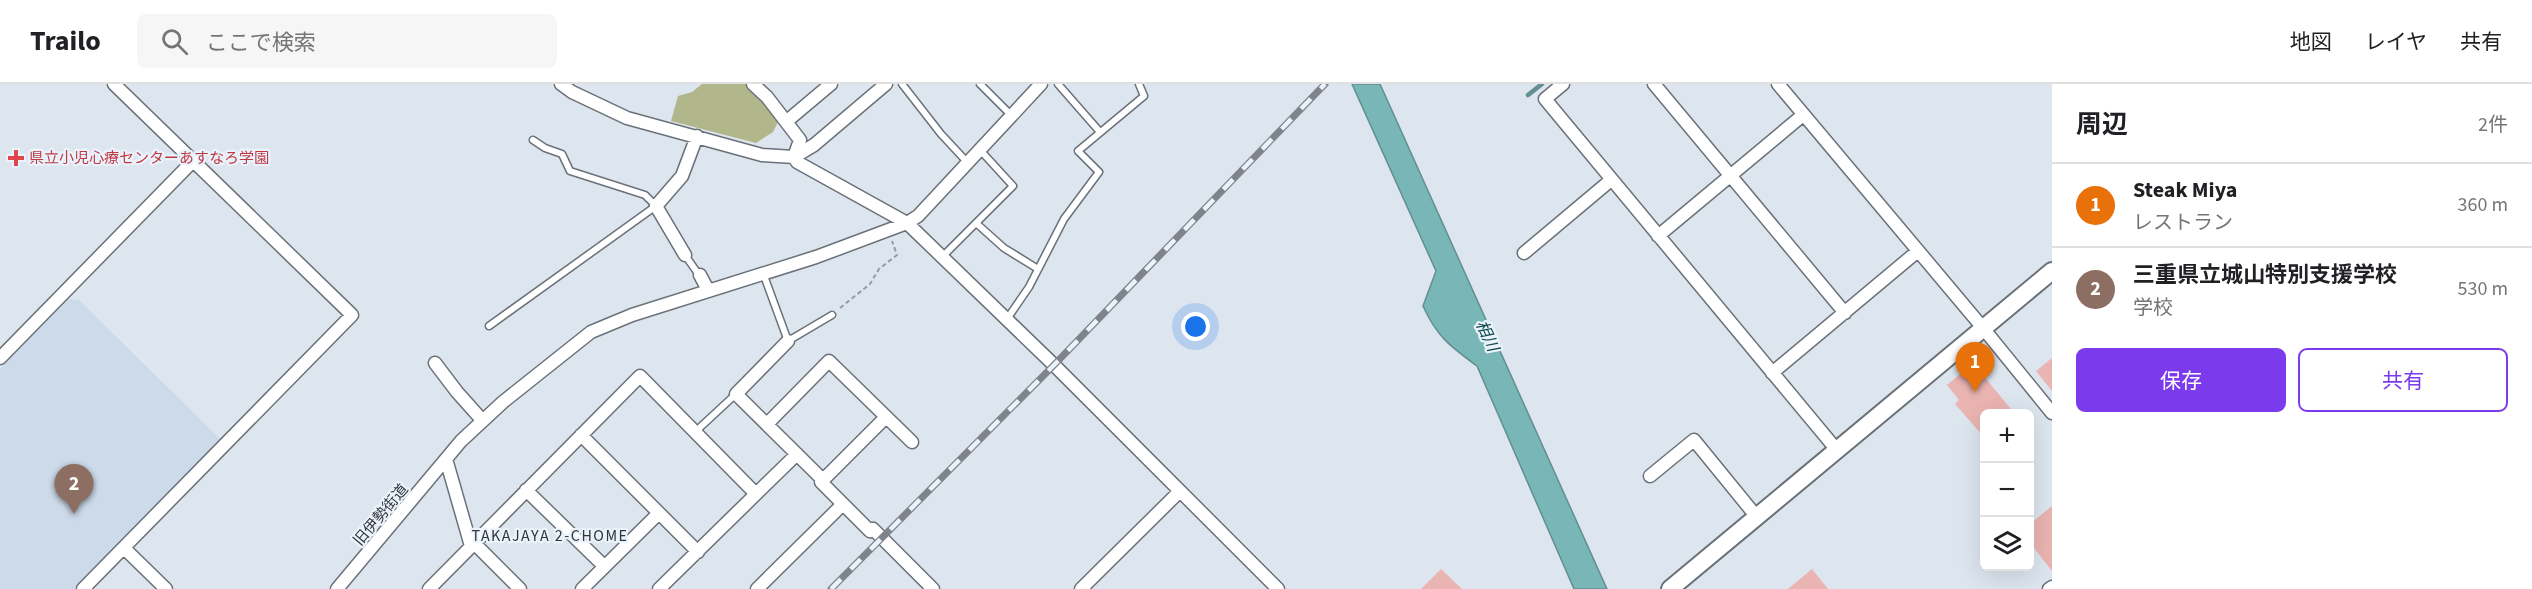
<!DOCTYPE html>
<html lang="ja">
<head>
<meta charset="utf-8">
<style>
	:root { --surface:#fff; --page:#f6f6f6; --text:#202124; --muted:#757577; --line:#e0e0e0; --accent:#7c3aed }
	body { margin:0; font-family:"Source Sans 3","Noto Sans JP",sans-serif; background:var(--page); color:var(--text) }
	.controls { position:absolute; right:18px; bottom:18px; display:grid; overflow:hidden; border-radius:9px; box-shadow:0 6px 24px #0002 }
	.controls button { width:54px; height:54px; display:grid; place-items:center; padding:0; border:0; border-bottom:2px solid var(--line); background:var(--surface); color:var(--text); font:30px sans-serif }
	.you { position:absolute; left:1196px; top:243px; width:21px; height:21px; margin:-15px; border:4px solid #fff; border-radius:50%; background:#1a73e8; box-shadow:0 0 0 9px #1a73e833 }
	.badge { display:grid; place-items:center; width:39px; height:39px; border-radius:50%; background:var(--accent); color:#fff; font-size:20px; font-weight:700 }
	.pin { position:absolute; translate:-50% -50px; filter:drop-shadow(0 2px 3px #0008) }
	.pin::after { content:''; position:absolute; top:32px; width:21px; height:18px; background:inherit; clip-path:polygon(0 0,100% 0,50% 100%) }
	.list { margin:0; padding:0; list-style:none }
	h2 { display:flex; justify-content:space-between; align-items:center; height:78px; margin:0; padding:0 24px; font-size:26px }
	h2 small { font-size:20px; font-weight:400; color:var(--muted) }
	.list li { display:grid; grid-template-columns:39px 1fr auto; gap:18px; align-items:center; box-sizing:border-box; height:84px; padding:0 24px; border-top:2px solid var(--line) }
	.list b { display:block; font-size:22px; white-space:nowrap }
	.list p { margin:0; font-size:20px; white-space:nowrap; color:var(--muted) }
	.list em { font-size:20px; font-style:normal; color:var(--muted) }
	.actions { display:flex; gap:12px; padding:18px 24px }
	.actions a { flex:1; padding:14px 0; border:2px solid var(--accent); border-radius:9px; text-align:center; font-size:21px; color:var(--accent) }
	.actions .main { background:var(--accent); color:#fff }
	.icon { flex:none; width:33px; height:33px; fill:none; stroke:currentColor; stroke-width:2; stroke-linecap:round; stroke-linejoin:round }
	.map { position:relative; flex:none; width:2052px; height:505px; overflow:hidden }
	header { display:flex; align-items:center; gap:36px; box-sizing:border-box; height:84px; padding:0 30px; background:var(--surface); border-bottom:2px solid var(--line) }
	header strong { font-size:28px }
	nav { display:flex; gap:33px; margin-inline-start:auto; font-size:21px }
	.search { width:420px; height:54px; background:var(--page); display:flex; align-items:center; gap:15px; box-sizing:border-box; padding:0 21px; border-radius:9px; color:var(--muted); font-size:22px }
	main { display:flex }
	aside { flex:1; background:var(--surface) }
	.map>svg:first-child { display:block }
	.built { fill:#cddae9 }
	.green { fill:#b2b68b }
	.water { fill:#78b6b8; stroke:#638f92; stroke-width:1.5 }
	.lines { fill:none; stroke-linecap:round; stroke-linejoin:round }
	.stream { stroke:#638f92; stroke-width:4.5 }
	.building { fill:#eab4b2 }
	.lane-casing { stroke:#6a7179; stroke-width:9 }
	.street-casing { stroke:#6a7179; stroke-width:15 }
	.secondary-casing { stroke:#6a7179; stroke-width:20 }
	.path { stroke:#959ba3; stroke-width:2; stroke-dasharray:4.5 3; stroke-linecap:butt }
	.lane { stroke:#fff; stroke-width:6 }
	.street { stroke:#fff; stroke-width:12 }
	.secondary { stroke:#fff; stroke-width:16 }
	.rail-casing { stroke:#7f848a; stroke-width:7 }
	.rail { stroke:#eaf3fc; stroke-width:4.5; stroke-dasharray:14; stroke-linecap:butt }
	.health-dot { fill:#e0444e; stroke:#eaf3fc; stroke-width:2 }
	.labels { text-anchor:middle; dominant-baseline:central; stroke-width:4.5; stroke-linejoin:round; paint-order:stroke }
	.health-label { font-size:15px; fill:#be3a42; stroke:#eaf3fc; text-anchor:start }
	.street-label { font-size:15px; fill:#323539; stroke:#eaf3fc }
	.water-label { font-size:16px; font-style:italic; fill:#11494b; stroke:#eaf3fc }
	.neighbourhood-label { font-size:16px; letter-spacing:1.5px; fill:#323539; stroke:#eaf3fc }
</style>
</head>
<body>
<header>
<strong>Trailo</strong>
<div class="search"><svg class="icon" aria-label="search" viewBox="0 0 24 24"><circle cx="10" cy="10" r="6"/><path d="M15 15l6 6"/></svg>ここで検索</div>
<nav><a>地図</a><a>レイヤ</a><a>共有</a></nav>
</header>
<main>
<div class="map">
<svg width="2052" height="505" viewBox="0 0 2052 505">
	<rect width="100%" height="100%" fill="#dde5ef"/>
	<!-- built -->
	<path class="built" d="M 69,215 L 79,216 L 221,356 L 74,505 L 0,505 L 0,285 Z"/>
	<!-- green -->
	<path class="green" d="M 702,0 L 748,0 L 780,34 L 773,48 L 756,59 L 671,37 L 678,12 L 692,8 Z"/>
	<!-- water -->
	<path class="water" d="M 1352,0 L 1380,0 L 1607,505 L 1574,505 L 1477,282 C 1450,262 1437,253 1423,222 L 1436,187 Z"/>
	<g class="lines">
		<!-- stream -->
		<path class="stream" d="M 1528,11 L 1542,0"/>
	</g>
	<!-- building -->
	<path class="building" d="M 2052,274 L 2052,307 L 2036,287 Z
		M 1973,279 L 2015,330 L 1984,330 L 1984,353 L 1955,320 L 1959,316 L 1947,301 Z
		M 2052,422 L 2052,487 L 2030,459 L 2030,440 Z
		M 1441,485 L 1462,505 L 1421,505 Z
		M 1812,485 L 1828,505 L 1788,505 Z"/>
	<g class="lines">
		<!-- lane casing -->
		<g class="lane-casing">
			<path id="lane" d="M 902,0 L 941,50 L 968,79
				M 980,0 L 1011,31
				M 1058,0 L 1100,48
				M 976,139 L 1004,164 L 1038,185
				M 685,171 L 699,191
				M 943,172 L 1013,102 L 981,67
				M 763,189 L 788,257 L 832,231
				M 1007,235 L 1029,203 L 1064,135 L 1099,88 L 1078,67 L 1144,12 L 1139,0
				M 489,242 L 656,122 L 645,111 L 570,87 L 562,70 L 545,64 L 533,56
				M 695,348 L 736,310"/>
		</g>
		<!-- street casing -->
		<g class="street-casing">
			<path id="street" d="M 561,0 L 572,8 L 627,34 L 762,71 L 794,73 L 797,78 L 907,139 L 1054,281 L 1278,505
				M 753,0 L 767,13 L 800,56 L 794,73
				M 1563,0 L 1545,15 L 1836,365
				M 1654,0 L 1845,229
				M 1778,0 L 1983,244 L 2052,329
				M 787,37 L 831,0
				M 794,73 L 814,61 L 886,0
				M 1658,152 L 1803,31
				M 1524,169 L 1611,96
				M 685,171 L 656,122 L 682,92 L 697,52
				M 700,191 L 708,206
				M 788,257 L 736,310 L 823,396 L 821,398 L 870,447 L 873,445 L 933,505
				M 0,274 L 193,77
				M 435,279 L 457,308 L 482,336
				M 1772,289 L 1918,167
				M 767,340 L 829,277 L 912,358
				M 581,351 L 659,429
				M 446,375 L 471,462
				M 1650,392 L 1694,356 L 1756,432
				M 823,396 L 886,333
				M 526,406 L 604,482
				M 756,410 L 797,370
				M 474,459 L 520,505
				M 124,464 L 166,505
				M 83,505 L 352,231 L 114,0
				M 337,505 L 461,357 L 503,318 L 591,248 L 632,231 L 816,173 L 907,139 L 918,132 L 1041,0
				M 429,505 L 640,292 L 756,410 L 659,505
				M 582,505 L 659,429 L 698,468
				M 757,505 L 843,420
				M 1081,505 L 1179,408
				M 2049,505 L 2052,503"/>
		</g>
		<!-- secondary casing -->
		<g class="secondary-casing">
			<path id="secondary" d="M 1670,505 L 2052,187"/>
		</g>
		<!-- path -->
		<path class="path" d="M 840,224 L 870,200 L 879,185 L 897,171 L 892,157"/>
		<!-- lane -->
		<use href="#lane" class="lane"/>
		<!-- street -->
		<use href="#street" class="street"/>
		<!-- secondary -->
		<use href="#secondary" class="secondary"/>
		<!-- rail casing -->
		<g class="rail-casing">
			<path id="rail" d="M 831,505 L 1054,281 L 1325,0"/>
		</g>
		<!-- rail -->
		<use href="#rail" class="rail"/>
	</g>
	<!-- markers -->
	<path class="health-dot" d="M13 65h6v6h6v6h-6v6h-6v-6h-6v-6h6z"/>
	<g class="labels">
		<!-- health labels -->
		<g class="health-label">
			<text x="29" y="74">県立小児心療センターあすなろ学園</text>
		</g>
		<!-- street labels -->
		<g class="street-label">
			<text transform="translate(381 431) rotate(-50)">旧伊勢街道</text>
		</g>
		<!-- water labels -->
		<g class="water-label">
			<text transform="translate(1487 252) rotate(65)">相川</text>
		</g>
		<!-- neighbourhood labels -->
		<g class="neighbourhood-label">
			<text x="550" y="452">TAKAJAYA 2-CHOME</text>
		</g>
	</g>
</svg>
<div class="controls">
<button>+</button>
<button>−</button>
<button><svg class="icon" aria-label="layers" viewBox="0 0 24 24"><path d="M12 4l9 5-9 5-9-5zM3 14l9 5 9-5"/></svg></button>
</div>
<div class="you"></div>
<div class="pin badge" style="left:1975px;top:308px;background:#e8710a">1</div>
<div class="pin badge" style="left:74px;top:430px;background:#8d6e63">2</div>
</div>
<aside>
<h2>周辺<small>2件</small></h2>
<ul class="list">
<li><span class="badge" style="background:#e8710a">1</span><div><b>Steak Miya</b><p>レストラン</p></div><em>360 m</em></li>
<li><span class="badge" style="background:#8d6e63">2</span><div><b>三重県立城山特別支援学校</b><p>学校</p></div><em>530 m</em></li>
</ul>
<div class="actions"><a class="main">保存</a><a>共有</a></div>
</aside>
</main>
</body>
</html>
